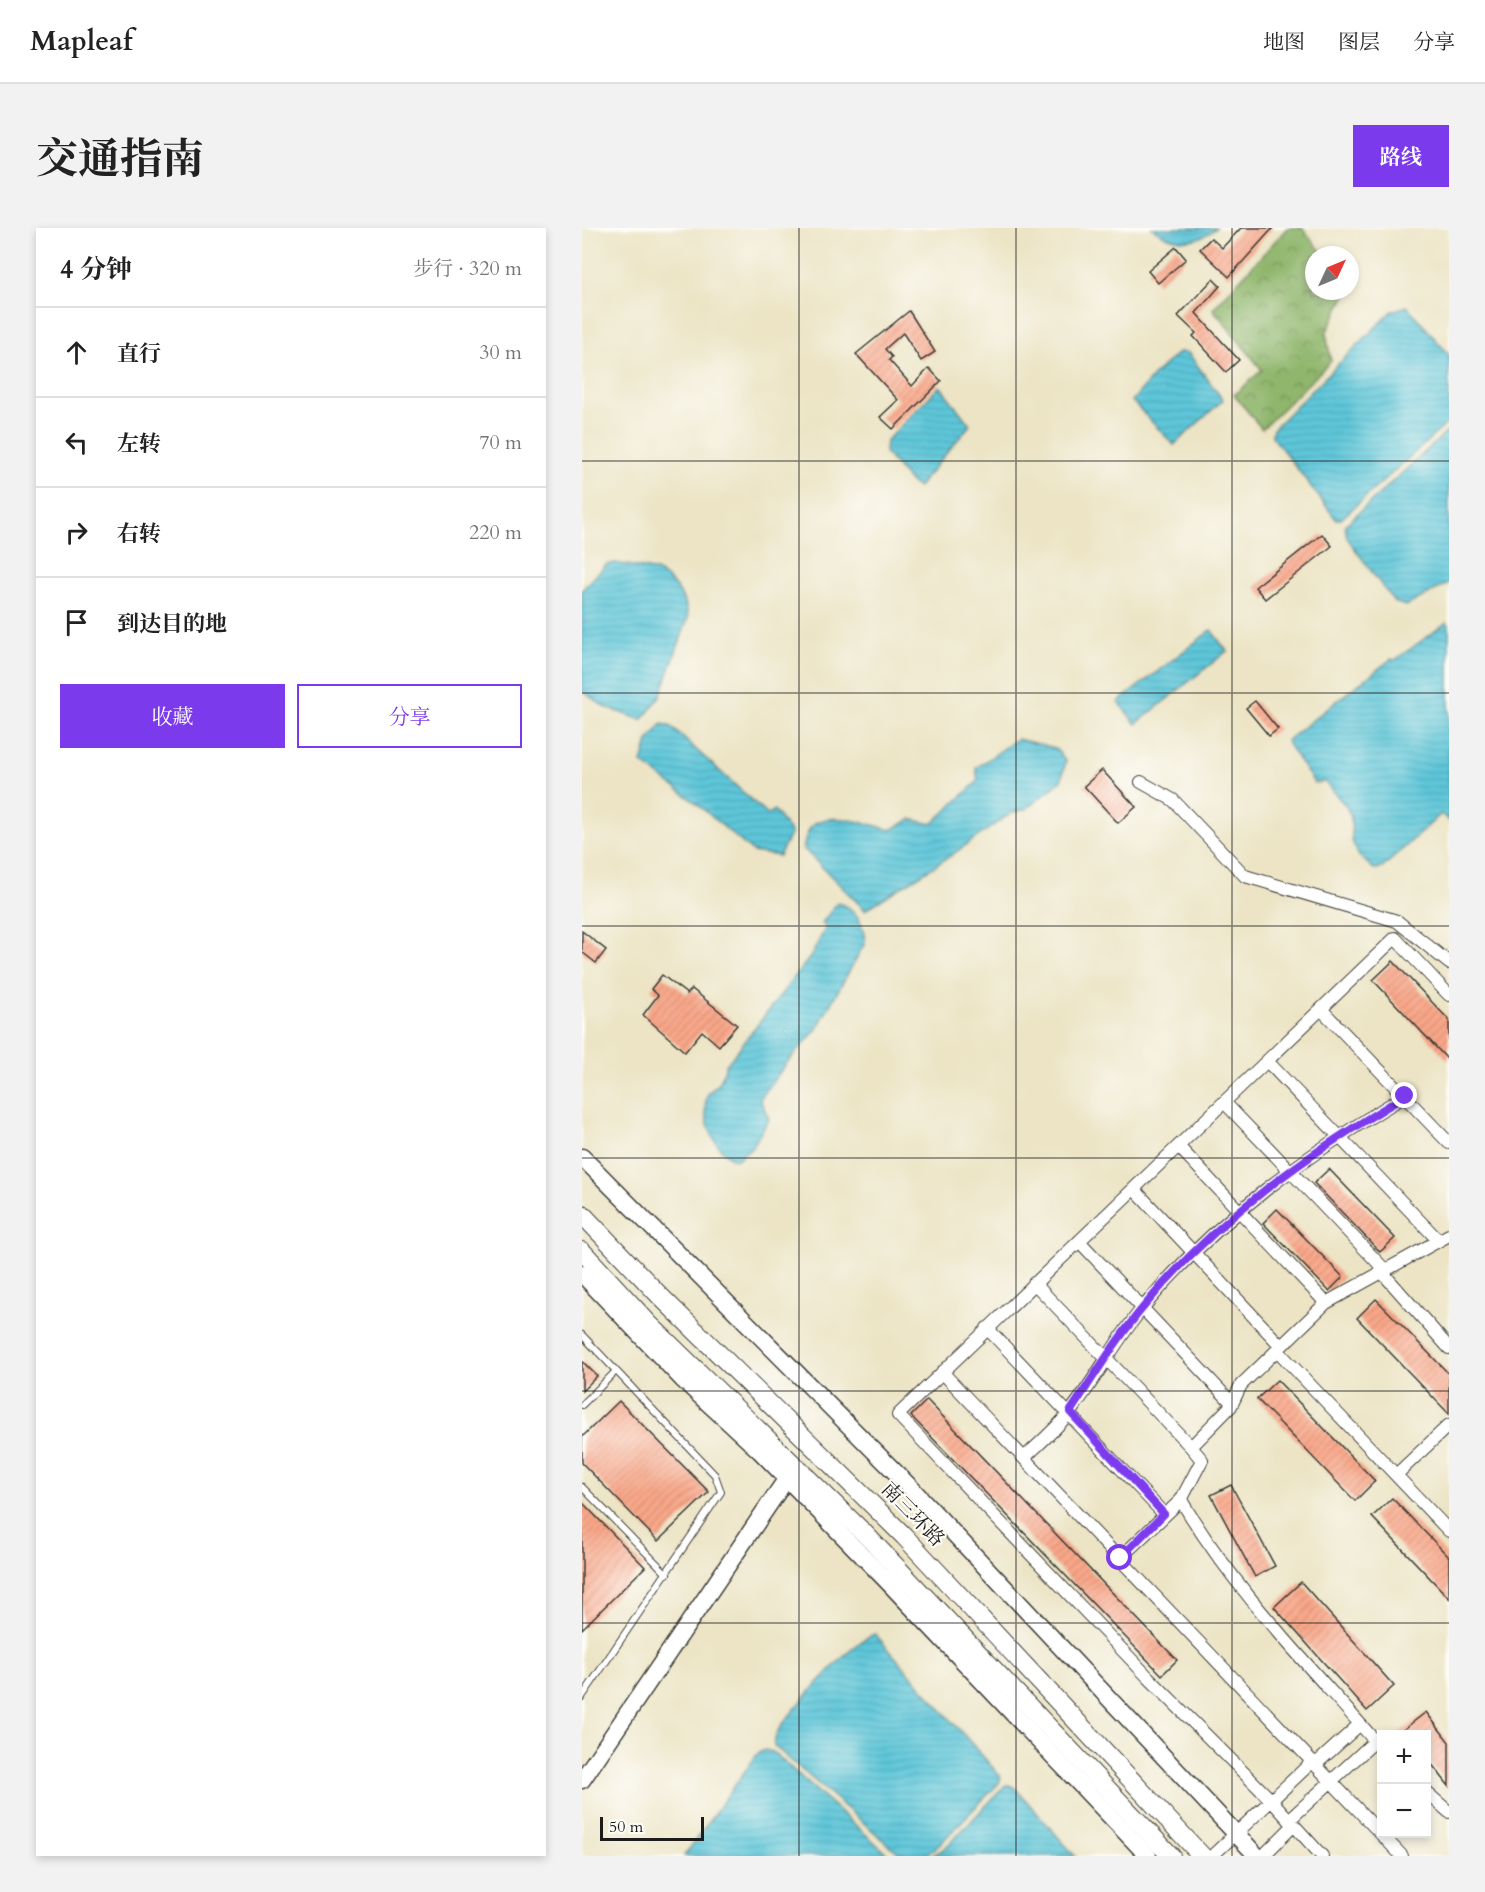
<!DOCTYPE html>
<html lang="zh">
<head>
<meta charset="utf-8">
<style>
	:root { --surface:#fff; --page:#f2f2f2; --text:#222; --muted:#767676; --line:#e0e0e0; --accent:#7c3aed }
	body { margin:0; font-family:Cardo,"Noto Serif SC",serif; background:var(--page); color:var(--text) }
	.controls { position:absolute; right:18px; bottom:18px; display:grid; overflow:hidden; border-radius:0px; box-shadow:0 3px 9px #0003 }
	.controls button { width:54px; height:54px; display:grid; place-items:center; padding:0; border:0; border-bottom:2px solid var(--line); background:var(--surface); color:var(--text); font:30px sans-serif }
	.compass { position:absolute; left:723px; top:18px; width:54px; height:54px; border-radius:50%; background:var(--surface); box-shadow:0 3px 9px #0003; rotate:46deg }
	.scale { position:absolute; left:18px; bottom:15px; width:104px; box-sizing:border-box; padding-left:6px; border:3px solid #1c1c1c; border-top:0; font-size:16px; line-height:21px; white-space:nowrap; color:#1c1c1c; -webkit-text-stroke:4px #fdfcf7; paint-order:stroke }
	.stop { position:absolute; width:18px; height:18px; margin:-14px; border:4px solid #7c3aed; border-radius:50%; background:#fff }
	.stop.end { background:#7c3aed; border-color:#fff; box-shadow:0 2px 6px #0008 }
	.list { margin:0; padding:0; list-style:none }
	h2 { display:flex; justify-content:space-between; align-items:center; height:78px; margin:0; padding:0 24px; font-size:26px }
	h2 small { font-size:20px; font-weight:400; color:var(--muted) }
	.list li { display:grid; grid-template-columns:39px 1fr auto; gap:18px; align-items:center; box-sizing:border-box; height:90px; padding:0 24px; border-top:2px solid var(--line) }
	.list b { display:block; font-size:22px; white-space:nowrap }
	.list em { font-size:20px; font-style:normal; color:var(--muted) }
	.actions { display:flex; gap:12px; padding:18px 24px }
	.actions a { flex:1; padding:14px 0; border:2px solid var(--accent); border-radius:0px; text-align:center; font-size:21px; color:var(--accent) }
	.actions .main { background:var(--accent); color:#fff }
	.icon { flex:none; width:33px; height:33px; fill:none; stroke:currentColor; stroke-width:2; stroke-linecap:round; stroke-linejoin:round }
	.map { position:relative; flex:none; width:867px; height:1628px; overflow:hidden; border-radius:0px }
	header { display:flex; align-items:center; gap:36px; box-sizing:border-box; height:84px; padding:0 30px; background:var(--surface); border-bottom:2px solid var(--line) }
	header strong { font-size:28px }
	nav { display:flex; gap:33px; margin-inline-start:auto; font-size:21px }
	.intro { display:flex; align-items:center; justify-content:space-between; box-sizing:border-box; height:144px; padding:0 36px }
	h1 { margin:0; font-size:42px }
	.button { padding:15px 27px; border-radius:0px; background:var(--accent); color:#fff; font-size:21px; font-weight:700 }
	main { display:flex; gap:36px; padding:0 36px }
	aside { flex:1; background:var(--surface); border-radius:0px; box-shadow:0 3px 9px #0003 }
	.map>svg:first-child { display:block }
	.forest { fill:url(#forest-crowns); stroke:#566944; stroke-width:1.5 }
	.water { fill:url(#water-rules); stroke:#3c717a; stroke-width:1.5 }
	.building { fill:url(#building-hatch) }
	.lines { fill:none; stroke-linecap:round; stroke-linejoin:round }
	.service-casing { stroke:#3b3a35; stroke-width:8 }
	.minor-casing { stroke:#3b3a35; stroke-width:14 }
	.tertiary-casing { stroke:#3b3a35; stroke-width:19 }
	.secondary-casing { stroke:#3b3a35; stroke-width:20 }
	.service { stroke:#fff; stroke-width:6 }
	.minor { stroke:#fff; stroke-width:12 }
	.tertiary { stroke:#fff; stroke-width:16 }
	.secondary { stroke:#fff; stroke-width:18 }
	.route { stroke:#7c3aed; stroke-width:8 }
	.grid { fill:none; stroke:#1c1c1c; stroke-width:1.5; stroke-opacity:0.55 }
	.labels { text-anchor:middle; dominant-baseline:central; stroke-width:4.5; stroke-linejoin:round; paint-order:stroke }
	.street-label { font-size:20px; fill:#1c1c1c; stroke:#fdfcf7 }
</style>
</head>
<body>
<header>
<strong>Mapleaf</strong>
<nav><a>地图</a><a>图层</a><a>分享</a></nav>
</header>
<div class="intro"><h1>交通指南</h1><a class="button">路线</a></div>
<main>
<aside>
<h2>4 分钟<small>步行 · 320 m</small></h2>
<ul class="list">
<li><svg class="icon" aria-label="ahead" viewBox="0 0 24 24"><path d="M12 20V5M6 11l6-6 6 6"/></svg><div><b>直行</b></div><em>30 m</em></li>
<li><svg class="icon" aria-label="left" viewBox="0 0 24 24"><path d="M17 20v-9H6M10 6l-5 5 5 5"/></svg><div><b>左转</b></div><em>70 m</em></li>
<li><svg class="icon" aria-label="right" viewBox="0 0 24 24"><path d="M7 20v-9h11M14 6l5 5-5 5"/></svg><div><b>右转</b></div><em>220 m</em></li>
<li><svg class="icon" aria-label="arrive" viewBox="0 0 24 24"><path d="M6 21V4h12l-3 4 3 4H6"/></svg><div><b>到达目的地</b></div></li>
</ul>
<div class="actions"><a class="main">收藏</a><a>分享</a></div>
</aside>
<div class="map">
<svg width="867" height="1628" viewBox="0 0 867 1628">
	<defs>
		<pattern id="forest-crowns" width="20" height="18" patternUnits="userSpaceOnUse" patternTransform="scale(1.5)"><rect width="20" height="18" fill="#8fb66c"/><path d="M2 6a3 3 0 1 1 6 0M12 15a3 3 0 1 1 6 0" fill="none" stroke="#749358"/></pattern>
		<pattern id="water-rules" width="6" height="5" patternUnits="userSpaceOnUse" patternTransform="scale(1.5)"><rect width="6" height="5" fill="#5dc6d9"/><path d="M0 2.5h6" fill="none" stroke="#50aaba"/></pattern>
		<pattern id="building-hatch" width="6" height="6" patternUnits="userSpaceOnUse" patternTransform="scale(1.5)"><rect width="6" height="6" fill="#f9a789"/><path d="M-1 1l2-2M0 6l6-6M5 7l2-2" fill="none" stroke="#d58f76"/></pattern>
	</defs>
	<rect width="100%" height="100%" fill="#fdfcf7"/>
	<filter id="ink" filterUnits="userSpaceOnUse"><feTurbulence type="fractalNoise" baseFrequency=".0167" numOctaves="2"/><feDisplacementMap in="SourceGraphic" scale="12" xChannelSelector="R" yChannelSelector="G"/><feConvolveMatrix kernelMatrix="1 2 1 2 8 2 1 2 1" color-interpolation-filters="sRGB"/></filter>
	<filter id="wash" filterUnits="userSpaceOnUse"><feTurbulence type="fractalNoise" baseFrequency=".008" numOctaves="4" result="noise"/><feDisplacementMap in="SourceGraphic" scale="24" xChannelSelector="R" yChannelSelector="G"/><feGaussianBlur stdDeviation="1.35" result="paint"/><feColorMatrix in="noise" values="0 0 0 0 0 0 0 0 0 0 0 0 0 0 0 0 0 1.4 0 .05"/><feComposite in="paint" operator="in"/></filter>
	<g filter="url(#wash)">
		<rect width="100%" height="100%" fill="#ece4c5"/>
		<!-- forest -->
		<path class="forest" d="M 705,0 L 720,0 L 742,27 L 732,27 L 732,63 L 766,63 L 744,105 L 749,133 L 680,201 L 652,167 L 680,142 L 631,81 Z"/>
		<!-- water -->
		<path class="water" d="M 570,0 L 634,0 C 612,18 592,15 570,0 Z
			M 825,78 L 867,127 L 867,194 L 759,291 L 754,291 L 690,208 L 691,201 L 810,83 Z
			M 597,124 L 606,125 L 641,172 L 592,217 L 550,173 L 574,145 Z
			M 358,158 L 388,197 L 336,259 L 328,254 L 303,224 L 304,213 Z
			M 867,202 L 867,355 L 824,378 L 812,374 L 765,310 L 763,297 Z
			M 34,335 C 43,337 70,341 76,344 C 92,353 106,373 106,390 L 78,469 L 60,492 L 23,479 L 0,463 L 0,362 L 24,337 Z
			M 864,395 L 867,397 L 867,593 L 859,586 L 800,640 L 792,641 L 777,628 L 770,613 L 769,589 L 764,578 L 743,554 L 732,555 L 704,513 L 809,431 L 813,432 Z
			M 629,402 L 645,423 L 554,496 L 536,474 Z
			M 80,496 L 88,498 L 186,587 L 192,582 L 209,605 L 197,628 L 171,624 L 114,575 L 60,535 L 66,513 Z
			M 435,511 L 473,520 L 484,533 L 479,553 L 444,581 L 429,585 L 370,627 L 283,682 L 221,620 C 223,615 224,607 227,602 C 240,579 289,597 309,602 L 329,591 L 350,596 L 396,553 L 394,540 Z
			M 255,675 C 274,678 282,697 283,715 L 234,802 L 203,837 L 178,871 L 187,891 L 170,919 L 154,932 C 134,926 118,888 125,868 C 127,862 134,860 137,855 C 140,850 142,843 144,837 L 229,728 L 244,699 L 240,695 Z
			M 293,1406 L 419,1549 L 417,1555 L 353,1621 L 341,1628 L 318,1626 L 192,1518 C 193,1514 193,1509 195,1505 C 205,1486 275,1409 293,1406 Z
			M 183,1522 L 191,1524 L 308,1628 L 102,1628 L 176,1525 Z
			M 427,1557 L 432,1559 L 493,1628 L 350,1628 L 363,1620 L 423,1558 Z"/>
		<g id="blocks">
			<!-- building -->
			<path class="building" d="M 659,0 L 691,0 L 647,49 L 618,21 L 629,10 L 640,20 Z
				M 594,19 L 604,31 L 576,55 L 566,43 Z
				M 631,51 L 638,58 L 614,85 L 657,132 L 644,144 L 611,108 L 614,105 L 596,88 Z
				M 327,83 L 353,124 L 339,133 L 321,105 L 303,121 L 310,129 L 307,132 L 330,158 L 347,140 L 359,153 L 311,201 L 298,189 L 316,172 L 274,126 Z
				M 740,306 L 750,318 L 683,371 L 673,359 Z
				M 673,473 L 696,501 L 687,508 L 664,480 Z
				M 520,542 L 554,579 L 536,595 L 502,558 Z
				M 0,703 L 24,722 L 14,735 L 0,724 Z
				M 811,733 L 867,792 L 867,833 L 791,752 Z
				M 80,747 L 105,766 L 110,761 L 155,797 L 137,818 L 120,803 L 103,824 L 61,787 L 76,767 L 69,761 Z
				M 747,941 L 813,1010 L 798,1024 L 732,955 Z
				M 695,981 L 761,1049 L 747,1063 L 681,995 Z
				M 794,1071 L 867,1146 L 867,1186 L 775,1090 Z
				M 0,1133 L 15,1148 L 0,1163 Z
				M 695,1152 L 793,1253 L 773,1273 L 675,1171 Z
				M 345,1172 L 595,1432 L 580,1447 L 329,1188 Z
				M 37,1173 L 127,1264 L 76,1313 L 0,1235 L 0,1209 Z
				M 649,1257 L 693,1338 L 673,1349 L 629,1267 Z
				M 810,1270 L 867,1329 L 867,1370 L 790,1289 Z
				M 0,1274 L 63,1339 L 0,1401 Z
				M 719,1354 L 812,1458 L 785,1483 L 692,1379 Z
				M 844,1484 L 867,1514 L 867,1558 L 844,1529 L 844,1506 L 816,1506 Z"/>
		</g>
	</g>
	<g filter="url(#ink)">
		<use href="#blocks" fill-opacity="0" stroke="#3b3a35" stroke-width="1.5"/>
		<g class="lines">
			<!-- service casing -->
			<g class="service-casing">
				<path id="service" d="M 0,1107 L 133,1247 L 139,1264 L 0,1469
					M 0,1177 L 34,1143
					M 0,1259 L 85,1346"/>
			</g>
			<!-- minor casing -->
			<g class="minor-casing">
				<path id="minor" d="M 559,554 L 591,572 L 663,648 L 815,693 L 867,735
					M 739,781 L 867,915
					M 685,833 L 856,1012
					M 642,874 L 802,1041
					M 596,918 L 744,1075
					M 552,961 L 699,1118
					M 497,1013 L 650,1175
					M 799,1043 L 867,1120
					M 452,1055 L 609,1219
					M 405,1100 L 582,1286
					M 695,1122 L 867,1303
					M 360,1144 L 820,1628
					M 443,1229 C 458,1215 475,1200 488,1184 C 515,1150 535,1109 564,1076 C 636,990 727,925 823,868
					M 814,1247 L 867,1197
					M 599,1272 C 653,1364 730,1440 800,1521
					M 538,1330 L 599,1272 L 620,1232 L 609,1219 L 649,1178 L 659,1157 L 744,1075 L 867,1007
					M 734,1536 L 778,1496
					M 844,1564 L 867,1584
					M 707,1592 L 793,1513
					M 630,1628 L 731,1533
					M 681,1628 L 712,1597
					M 740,1628 L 689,1572 L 566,1449 L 316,1187 L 813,710 L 867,767"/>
			</g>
			<!-- tertiary casing -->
			<g class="tertiary-casing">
				<path id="tertiary" d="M 0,929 L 331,1262 L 675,1628
					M 0,1046 L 100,1151 L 178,1223 L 305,1353 L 566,1628
					M 0,1552 L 205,1250"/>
			</g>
			<!-- secondary casing -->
			<g class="secondary-casing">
				<path id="secondary" d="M 0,986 L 78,1068 L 322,1308 L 620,1628
					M 0,1023 L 68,1097 L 283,1306 L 589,1628"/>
			</g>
			<!-- service -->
			<use href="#service" class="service"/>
			<!-- minor -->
			<use href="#minor" class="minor"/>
			<!-- tertiary -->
			<use href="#tertiary" class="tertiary"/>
			<!-- secondary -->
			<use href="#secondary" class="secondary"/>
		</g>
	</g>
	<g class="lines" filter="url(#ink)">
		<!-- route -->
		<path class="route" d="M 538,1330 L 582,1286 L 488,1184 C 512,1148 535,1110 564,1076 C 635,990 727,925 823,868"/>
	</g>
	<!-- grid -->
	<path class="grid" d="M 217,0 L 217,1628M 434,0 L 434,1628M 650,0 L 650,1628M 0,233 L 867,233M 0,465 L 867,465M 0,698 L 867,698M 0,930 L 867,930M 0,1163 L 867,1163M 0,1395 L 867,1395"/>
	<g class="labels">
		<!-- street labels -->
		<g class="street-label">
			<text transform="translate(331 1286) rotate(46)">南三环路</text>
		</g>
	</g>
</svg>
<div class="controls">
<button>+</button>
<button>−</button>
</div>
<svg class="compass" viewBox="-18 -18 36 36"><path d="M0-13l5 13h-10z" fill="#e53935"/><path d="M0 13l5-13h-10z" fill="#767676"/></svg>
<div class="scale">50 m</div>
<div class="stop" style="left:538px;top:1330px"></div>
<div class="stop end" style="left:823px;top:868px"></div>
</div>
</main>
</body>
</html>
